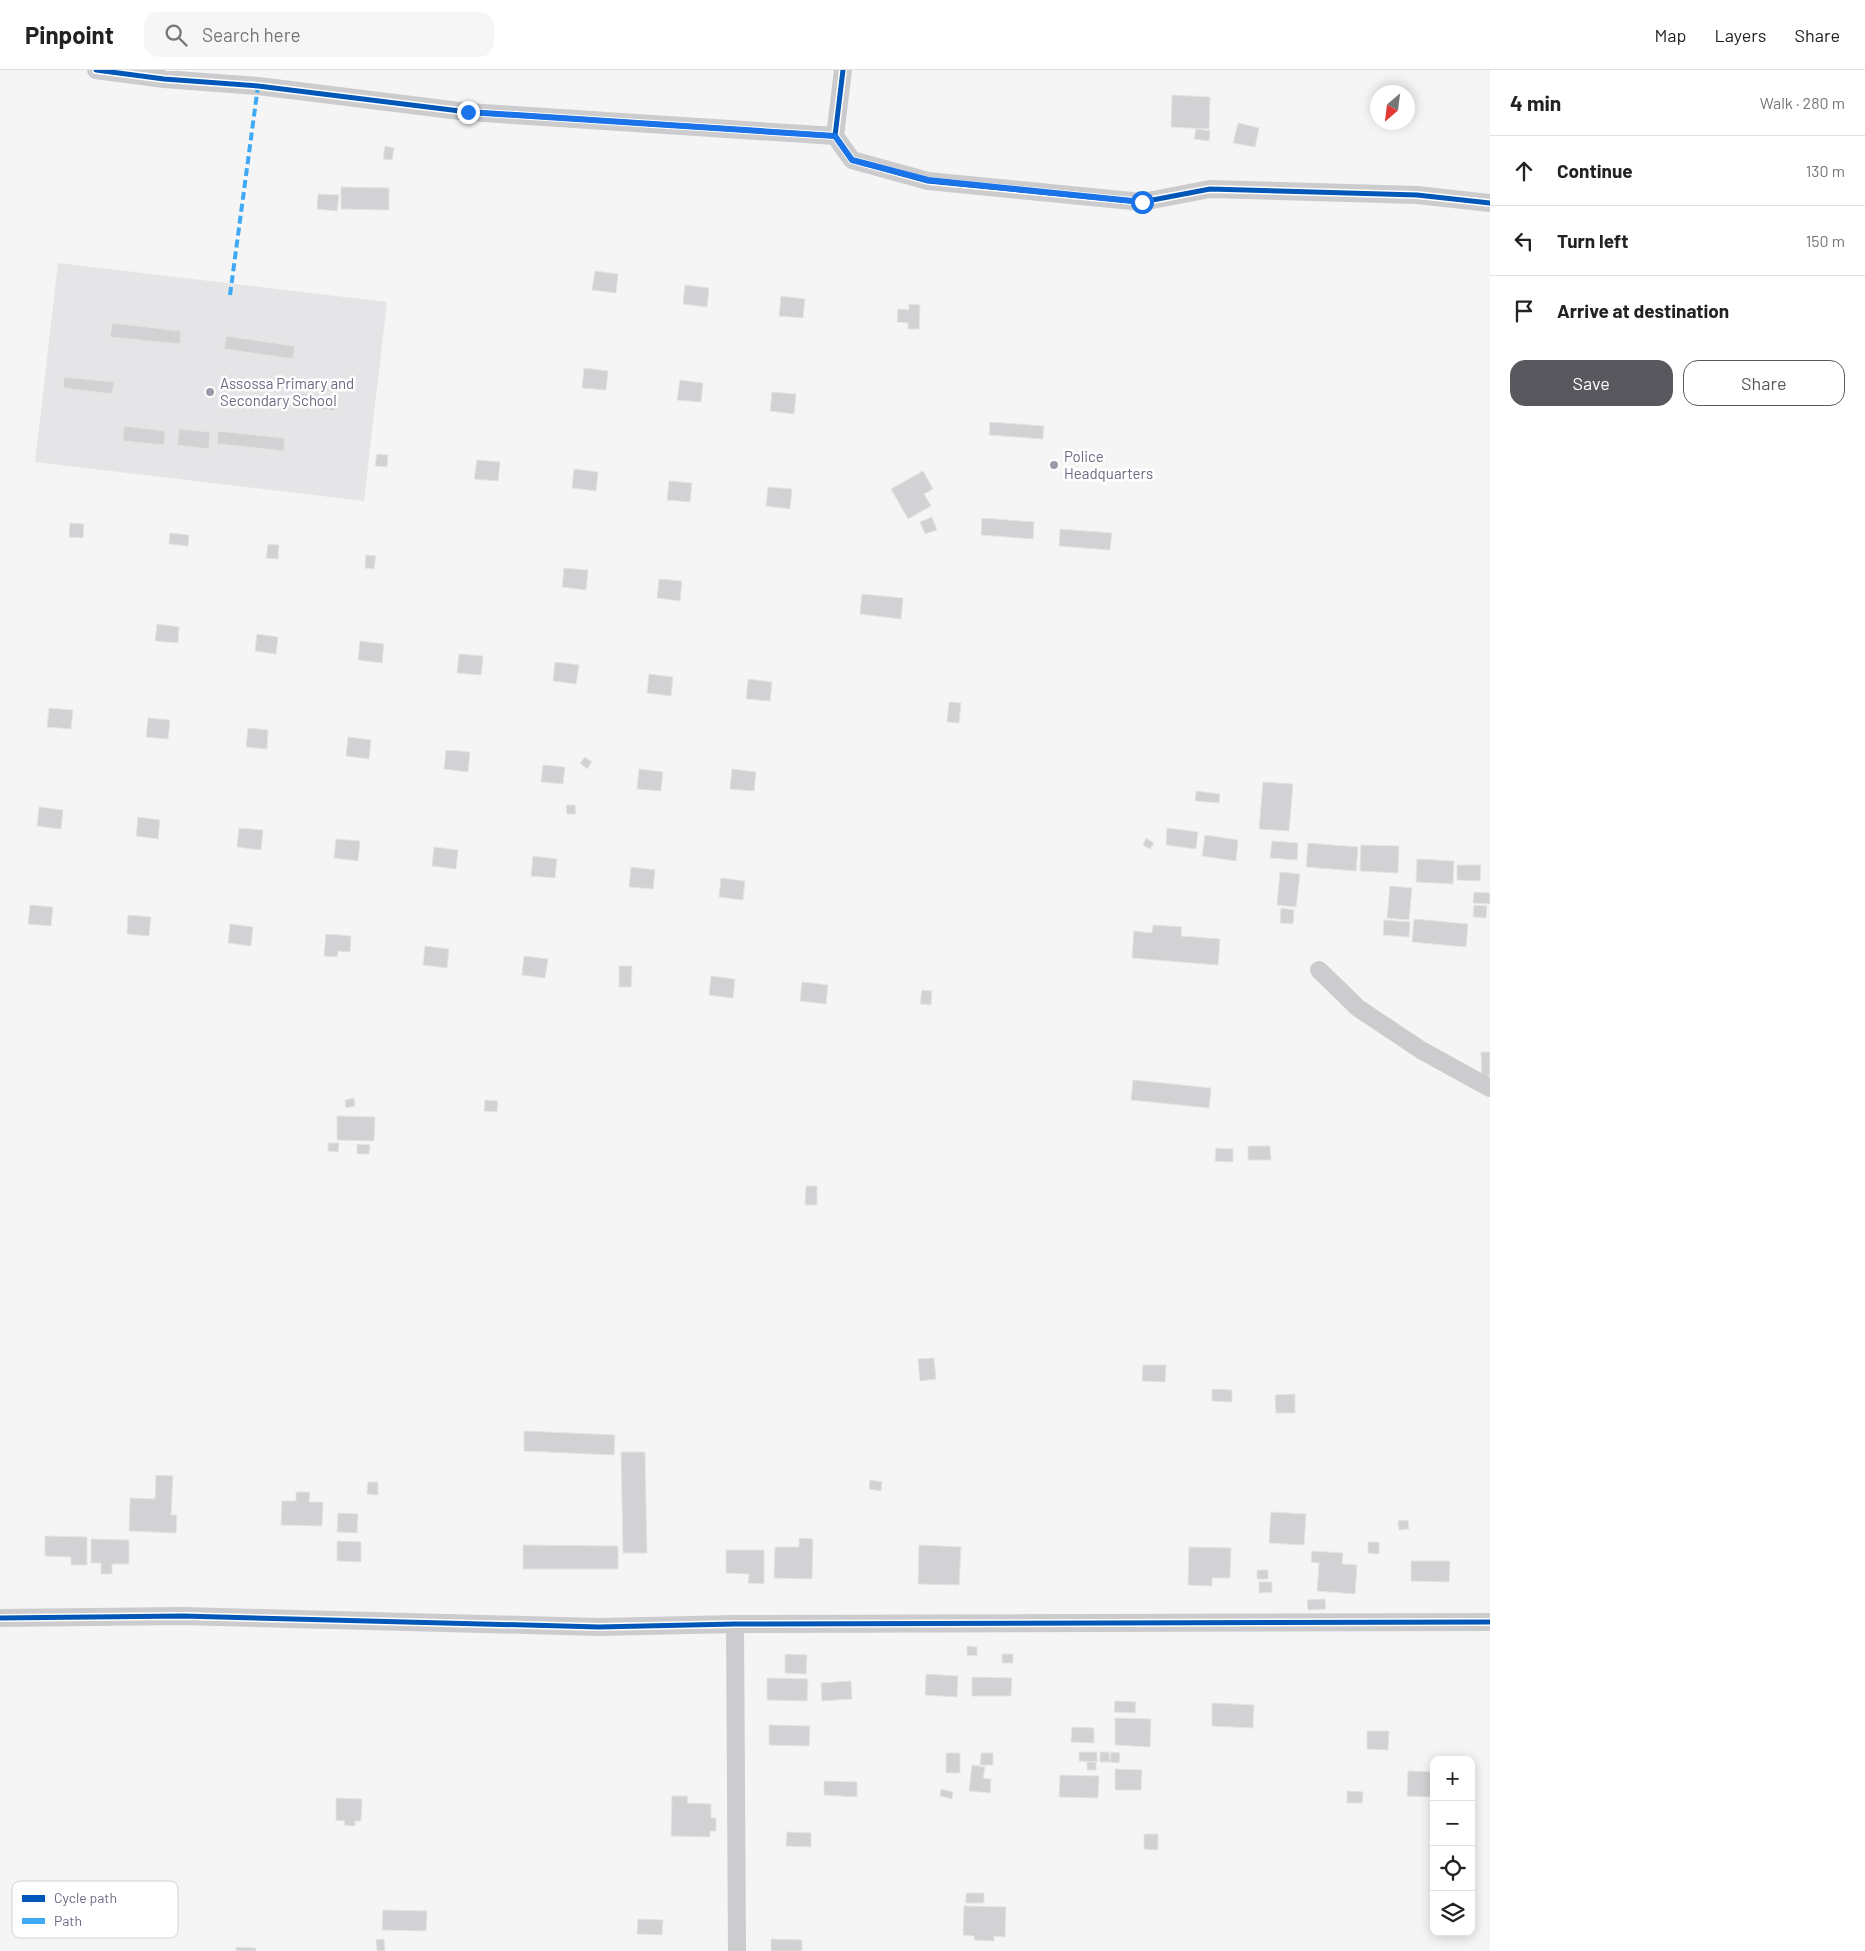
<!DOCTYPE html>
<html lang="en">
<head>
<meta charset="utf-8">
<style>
	:root { --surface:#fff; --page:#f6f6f6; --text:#222; --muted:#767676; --line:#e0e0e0; --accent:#5a585f }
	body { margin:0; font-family:Barlow,sans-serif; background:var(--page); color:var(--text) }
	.controls { position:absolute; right:15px; bottom:15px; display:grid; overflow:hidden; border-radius:10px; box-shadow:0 2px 12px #0003 }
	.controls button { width:45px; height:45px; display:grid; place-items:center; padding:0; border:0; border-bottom:1px solid var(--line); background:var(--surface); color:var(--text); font:25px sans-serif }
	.compass { position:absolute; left:1370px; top:15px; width:45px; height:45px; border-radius:50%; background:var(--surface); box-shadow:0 2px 12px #0003; rotate:208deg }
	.stop { position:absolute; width:15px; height:15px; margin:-11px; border:4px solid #1a73e8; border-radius:50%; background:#fff }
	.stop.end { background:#1a73e8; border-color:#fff; box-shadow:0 1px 5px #0008 }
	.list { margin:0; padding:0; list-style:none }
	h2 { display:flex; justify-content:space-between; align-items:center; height:65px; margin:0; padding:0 20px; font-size:21px }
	h2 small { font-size:16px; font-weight:400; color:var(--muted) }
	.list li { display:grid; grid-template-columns:32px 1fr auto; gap:15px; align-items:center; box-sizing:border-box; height:70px; padding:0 20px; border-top:1px solid var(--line) }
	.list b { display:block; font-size:19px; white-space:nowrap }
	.list em { font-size:16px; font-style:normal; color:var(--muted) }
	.actions { display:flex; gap:10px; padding:15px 20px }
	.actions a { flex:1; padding:11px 0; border:1px solid var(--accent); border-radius:15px; text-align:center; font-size:18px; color:var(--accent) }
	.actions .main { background:var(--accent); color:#fff }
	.icon { flex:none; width:28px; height:28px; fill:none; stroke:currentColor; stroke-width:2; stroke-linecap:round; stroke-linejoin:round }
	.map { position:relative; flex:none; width:1490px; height:1881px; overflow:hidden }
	header { display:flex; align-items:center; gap:30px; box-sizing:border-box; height:70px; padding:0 25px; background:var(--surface); border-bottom:1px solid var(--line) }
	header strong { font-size:24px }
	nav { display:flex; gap:28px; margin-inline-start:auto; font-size:18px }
	.search { width:350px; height:45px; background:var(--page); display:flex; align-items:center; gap:12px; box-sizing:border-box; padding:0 18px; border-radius:15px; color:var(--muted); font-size:19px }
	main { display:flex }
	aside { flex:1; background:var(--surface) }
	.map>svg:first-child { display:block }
	.built { fill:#e5e5e7 }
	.building { fill:#d2d2d4; stroke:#e4e4e4 }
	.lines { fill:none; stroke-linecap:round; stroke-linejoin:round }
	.minor { stroke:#cccbce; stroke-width:18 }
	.quiet { stroke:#3fa9f5; stroke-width:4; stroke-dasharray:8 4; stroke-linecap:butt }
	.cycleway-casing { stroke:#fff; stroke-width:8 }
	.cycleway { stroke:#0057b8; stroke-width:5 }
	.route { stroke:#1a73e8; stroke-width:6 }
	.poi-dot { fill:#9e99aa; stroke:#fff; stroke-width:2 }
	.labels { text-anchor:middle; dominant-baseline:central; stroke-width:5; stroke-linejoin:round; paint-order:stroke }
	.poi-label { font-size:15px; fill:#706882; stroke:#fff; text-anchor:start }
	.key { fill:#fff; stroke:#d4d2da; stroke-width:1 }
	.key-label { font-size:14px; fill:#706882 }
</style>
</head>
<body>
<header>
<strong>Pinpoint</strong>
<div class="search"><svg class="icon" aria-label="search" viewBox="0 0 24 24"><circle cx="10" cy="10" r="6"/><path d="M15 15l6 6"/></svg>Search here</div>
<nav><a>Map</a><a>Layers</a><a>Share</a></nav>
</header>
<main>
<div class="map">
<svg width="1490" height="1881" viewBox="0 0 1490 1881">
	<rect width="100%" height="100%" fill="#f4f5f4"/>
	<!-- built -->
	<path class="built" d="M 58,193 L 387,232 L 364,431 L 35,392 Z"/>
	<!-- building -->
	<path class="building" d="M 1172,25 L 1210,27 L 1209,59 L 1171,57 Z
		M 1238,53 L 1259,58 L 1255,77 L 1233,73 Z
		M 1196,59 L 1210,61 L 1209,71 L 1194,69 Z
		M 385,76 L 394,78 L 392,90 L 383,89 Z
		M 341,117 L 389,118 L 389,140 L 341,139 Z
		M 318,124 L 339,125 L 337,141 L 317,139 Z
		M 595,201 L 618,204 L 616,223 L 592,220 Z
		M 685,215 L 709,218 L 707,237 L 683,234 Z
		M 781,226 L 805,229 L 803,248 L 779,246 Z
		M 909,234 L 920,235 L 919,259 L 908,259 L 908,253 L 897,252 L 898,239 L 909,240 Z
		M 112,253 L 181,261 L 180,274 L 110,267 Z
		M 226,266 L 295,276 L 293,289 L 224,279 Z
		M 584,298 L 608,301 L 606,320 L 582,318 Z
		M 64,307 L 114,312 L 112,324 L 63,318 Z
		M 680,310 L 703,313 L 701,332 L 677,330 Z
		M 293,322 L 337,329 L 335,341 L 291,334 Z
		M 772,322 L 796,324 L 794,344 L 770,341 Z
		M 990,352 L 1044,356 L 1043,369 L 989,365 Z
		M 124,356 L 165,361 L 164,375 L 123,371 Z
		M 179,359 L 210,362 L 209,379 L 177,375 Z
		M 218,361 L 285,368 L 284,381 L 217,374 Z
		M 377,384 L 388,385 L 387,397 L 375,396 Z
		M 477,390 L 500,392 L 498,411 L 474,409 Z
		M 574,399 L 598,402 L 596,421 L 572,418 Z
		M 923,401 L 933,419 L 924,424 L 931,436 L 908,449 L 891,419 Z
		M 669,411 L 692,413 L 690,432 L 667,430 Z
		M 768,417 L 792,419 L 790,439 L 766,436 Z
		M 932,447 L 937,460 L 925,464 L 920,452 Z
		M 982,448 L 1034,452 L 1033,469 L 981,465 Z
		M 70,453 L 84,454 L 83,468 L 69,467 Z
		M 1060,459 L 1112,463 L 1110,480 L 1059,476 Z
		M 170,463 L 189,465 L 188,476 L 169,474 Z
		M 268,474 L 279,475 L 278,489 L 266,488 Z
		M 366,485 L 376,486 L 374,499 L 365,498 Z
		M 564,498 L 588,500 L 586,520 L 562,517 Z
		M 659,509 L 682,511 L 680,531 L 657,528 Z
		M 862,524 L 903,528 L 901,549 L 860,544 Z
		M 157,554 L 179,557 L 178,573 L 155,571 Z
		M 257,564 L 278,567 L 276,584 L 255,581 Z
		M 360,571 L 384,574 L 382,593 L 358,590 Z
		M 459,584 L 483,586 L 481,605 L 457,603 Z
		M 555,592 L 579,595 L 576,614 L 553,611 Z
		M 649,604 L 673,607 L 671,626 L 647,623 Z
		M 748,609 L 772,612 L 770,631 L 746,629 Z
		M 949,632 L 961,633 L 959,653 L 947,652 Z
		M 49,638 L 73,640 L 71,659 L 47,657 Z
		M 148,648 L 170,650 L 168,669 L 146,667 Z
		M 248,658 L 268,660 L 267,679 L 246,677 Z
		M 348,667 L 371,670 L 369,689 L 346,686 Z
		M 446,680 L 470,682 L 468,702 L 444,699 Z
		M 585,687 L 592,692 L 587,699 L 580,693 Z
		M 543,695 L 565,697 L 563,714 L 541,712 Z
		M 639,699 L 663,702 L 661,721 L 637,719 Z
		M 732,699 L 756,702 L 754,721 L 730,719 Z
		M 1263,712 L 1293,714 L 1289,761 L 1259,759 Z
		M 1196,721 L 1220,724 L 1219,733 L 1195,731 Z
		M 566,735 L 575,735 L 576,744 L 567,744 Z
		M 39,737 L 63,740 L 61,759 L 37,756 Z
		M 138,747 L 160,750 L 158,769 L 136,766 Z
		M 239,758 L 263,760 L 261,780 L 237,777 Z
		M 1167,758 L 1198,762 L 1196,779 L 1166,775 Z
		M 1205,765 L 1238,770 L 1236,791 L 1202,786 Z
		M 1146,768 L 1154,773 L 1150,779 L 1143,775 Z
		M 336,769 L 360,771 L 358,791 L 334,788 Z
		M 1272,771 L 1298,773 L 1297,790 L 1270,788 Z
		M 1308,773 L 1358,777 L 1356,801 L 1306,797 Z
		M 1361,775 L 1399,776 L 1398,803 L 1360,801 Z
		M 434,777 L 458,780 L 456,799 L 432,796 Z
		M 533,786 L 557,789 L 555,808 L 531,806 Z
		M 1417,789 L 1454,791 L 1453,814 L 1416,812 Z
		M 1457,795 L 1481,795 L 1480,811 L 1457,810 Z
		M 631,797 L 655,800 L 653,819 L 629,817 Z
		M 1280,802 L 1300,804 L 1296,837 L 1277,835 Z
		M 721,808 L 745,811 L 743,830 L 719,827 Z
		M 1390,816 L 1412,818 L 1409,850 L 1387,848 Z
		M 1474,822 L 1490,823 L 1490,834 L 1473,833 Z
		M 30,835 L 53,837 L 51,856 L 28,854 Z
		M 1474,835 L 1487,836 L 1486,848 L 1473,847 Z
		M 1281,838 L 1294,840 L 1293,854 L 1280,853 Z
		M 128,845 L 151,847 L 149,866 L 127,864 Z
		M 1414,849 L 1468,854 L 1466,877 L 1412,872 Z
		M 1384,850 L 1410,852 L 1409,867 L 1383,865 Z
		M 230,854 L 253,857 L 251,876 L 228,873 Z
		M 1153,855 L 1182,857 L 1181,866 L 1220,869 L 1218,895 L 1132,888 L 1134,861 L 1152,863 Z
		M 326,864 L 351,866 L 350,882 L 338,881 L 337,887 L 324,886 Z
		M 425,876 L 449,879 L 447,898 L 423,895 Z
		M 524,886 L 548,889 L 545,908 L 522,905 Z
		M 619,896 L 632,896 L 631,917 L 619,917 Z
		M 711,906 L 735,909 L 733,928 L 709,925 Z
		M 802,912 L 828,915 L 826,934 L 800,931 Z
		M 922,920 L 932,921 L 931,935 L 920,934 Z
		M 1481,982 L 1490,982 L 1490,1006 L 1482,1006 Z
		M 1133,1010 L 1211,1018 L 1209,1038 L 1131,1030 Z
		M 354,1028 L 355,1036 L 346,1038 L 345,1030 Z
		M 485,1030 L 498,1031 L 497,1042 L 484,1041 Z
		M 337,1046 L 375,1047 L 374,1071 L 337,1070 Z
		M 328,1073 L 339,1073 L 338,1082 L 328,1081 Z
		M 357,1074 L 370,1075 L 369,1084 L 357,1084 Z
		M 1248,1076 L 1270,1076 L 1271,1090 L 1248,1090 Z
		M 1216,1078 L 1233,1079 L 1233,1092 L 1215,1091 Z
		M 806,1116 L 817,1116 L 817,1135 L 805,1135 Z
		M 934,1288 L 936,1309 L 920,1311 L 918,1289 Z
		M 1143,1295 L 1166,1295 L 1165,1312 L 1142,1311 Z
		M 1212,1319 L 1232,1320 L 1232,1332 L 1212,1331 Z
		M 1295,1324 L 1295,1343 L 1276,1343 L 1275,1325 Z
		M 524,1361 L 615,1365 L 614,1385 L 524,1381 Z
		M 621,1382 L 645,1382 L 647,1483 L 623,1483 Z
		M 156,1405 L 173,1406 L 171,1445 L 177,1445 L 176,1463 L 129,1461 L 130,1428 L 155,1429 Z
		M 870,1410 L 882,1412 L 881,1421 L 869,1419 Z
		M 368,1412 L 378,1412 L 378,1425 L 367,1424 Z
		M 296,1422 L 310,1422 L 309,1432 L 323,1432 L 322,1456 L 281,1455 L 282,1431 L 296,1431 Z
		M 1271,1442 L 1306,1444 L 1304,1475 L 1269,1473 Z
		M 338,1443 L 358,1444 L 357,1463 L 337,1462 Z
		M 1408,1450 L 1409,1459 L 1399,1460 L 1398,1451 Z
		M 45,1466 L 87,1467 L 87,1495 L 71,1495 L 71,1487 L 45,1486 Z
		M 799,1468 L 813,1469 L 812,1509 L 774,1508 L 775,1477 L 799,1477 Z
		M 91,1469 L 129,1470 L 129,1494 L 112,1494 L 112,1504 L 101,1504 L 101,1493 L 91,1493 Z
		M 337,1471 L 361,1472 L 361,1492 L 337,1491 Z
		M 1368,1472 L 1379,1472 L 1379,1484 L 1368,1483 Z
		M 523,1475 L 618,1476 L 618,1499 L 523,1499 Z
		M 919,1475 L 961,1477 L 959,1515 L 918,1514 Z
		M 1189,1477 L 1231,1478 L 1230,1508 L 1212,1508 L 1212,1516 L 1188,1515 Z
		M 726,1480 L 764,1480 L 764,1514 L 748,1513 L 749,1504 L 726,1503 Z
		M 1312,1481 L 1343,1483 L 1342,1494 L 1357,1495 L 1355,1524 L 1317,1521 L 1319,1493 L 1311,1492 Z
		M 1411,1491 L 1450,1491 L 1449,1512 L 1411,1511 Z
		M 1257,1500 L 1268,1500 L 1268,1509 L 1257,1509 Z
		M 1259,1512 L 1272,1512 L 1272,1522 L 1259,1523 Z
		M 1325,1529 L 1326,1539 L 1308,1540 L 1307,1530 Z
		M 967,1576 L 977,1577 L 977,1586 L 967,1585 Z
		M 785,1584 L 807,1585 L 806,1604 L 785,1603 Z
		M 1002,1584 L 1013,1584 L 1013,1593 L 1002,1593 Z
		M 926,1604 L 958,1606 L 957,1627 L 925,1625 Z
		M 972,1607 L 1012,1608 L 1011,1626 L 972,1626 Z
		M 767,1608 L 808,1609 L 807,1631 L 767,1630 Z
		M 851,1611 L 852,1629 L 822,1631 L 821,1613 Z
		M 1115,1631 L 1136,1632 L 1135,1643 L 1114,1642 Z
		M 1212,1633 L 1254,1635 L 1253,1658 L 1212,1656 Z
		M 1115,1648 L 1151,1649 L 1150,1677 L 1115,1675 Z
		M 769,1655 L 810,1656 L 809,1676 L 769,1675 Z
		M 1072,1657 L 1094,1658 L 1094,1673 L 1071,1672 Z
		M 1367,1661 L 1389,1661 L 1388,1680 L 1367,1679 Z
		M 1079,1682 L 1097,1682 L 1097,1692 L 1079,1691 Z
		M 1100,1682 L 1109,1682 L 1110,1692 L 1100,1692 Z
		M 1111,1682 L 1120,1683 L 1119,1693 L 1110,1692 Z
		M 946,1683 L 960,1683 L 960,1703 L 946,1703 Z
		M 981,1683 L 993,1683 L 993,1695 L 980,1695 Z
		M 1087,1692 L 1096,1692 L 1096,1700 L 1087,1700 Z
		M 972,1695 L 985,1697 L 983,1708 L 991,1709 L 990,1723 L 969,1721 Z
		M 1115,1699 L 1142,1700 L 1141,1720 L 1115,1720 Z
		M 1408,1701 L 1434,1702 L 1434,1727 L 1407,1726 Z
		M 1060,1705 L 1099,1706 L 1098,1728 L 1059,1727 Z
		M 824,1711 L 857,1712 L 857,1727 L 824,1725 Z
		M 941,1719 L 953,1722 L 952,1729 L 940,1726 Z
		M 1347,1721 L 1363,1722 L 1362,1733 L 1347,1733 Z
		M 672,1726 L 688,1726 L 687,1733 L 711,1734 L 711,1748 L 716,1748 L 716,1761 L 710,1761 L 710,1767 L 671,1766 Z
		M 336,1728 L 362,1729 L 361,1751 L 355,1751 L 355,1756 L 344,1755 L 345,1751 L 336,1750 Z
		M 787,1762 L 811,1763 L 811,1777 L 786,1776 Z
		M 1144,1764 L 1158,1764 L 1158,1780 L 1144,1779 Z
		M 966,1823 L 984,1823 L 984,1833 L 966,1833 Z
		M 964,1836 L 1006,1837 L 1005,1867 L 994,1866 L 994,1871 L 974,1870 L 974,1866 L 963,1865 Z
		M 383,1840 L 427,1841 L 426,1861 L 382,1860 Z
		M 638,1849 L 663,1850 L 662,1865 L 637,1864 Z
		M 384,1869 L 385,1881 L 377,1881 L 376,1870 Z
		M 771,1869 L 802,1870 L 802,1881 L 771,1881 Z
		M 236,1877 L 256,1878 L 256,1881 L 236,1881 Z"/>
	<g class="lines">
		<!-- minor -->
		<path class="minor" d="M 96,0 L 164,9 L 258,16 L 468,42 L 835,66
			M 843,0 L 835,66 L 852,90 L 928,111 L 1142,132 L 1210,119 L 1417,125 L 1490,133
			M 1319,900 L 1358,938 L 1421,980 L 1490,1018
			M 0,1548 L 183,1546 L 599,1557 L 735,1554 L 1490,1552
			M 735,1554 L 737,1881"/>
		<!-- quiet -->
		<path class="quiet" d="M 230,225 L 258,16"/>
		<!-- cycleway casing -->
		<g class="cycleway-casing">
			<path id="cycleway" d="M 96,0 L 164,9 L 258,16 L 468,42 L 835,66
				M 843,0 L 835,66 L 852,90 L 928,111 L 1142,132 L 1210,119 L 1417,125 L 1490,133
				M 0,1548 L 183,1546 L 599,1557 L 735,1554 L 1490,1552"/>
		</g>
		<!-- cycleway -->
		<use href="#cycleway" class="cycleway"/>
	</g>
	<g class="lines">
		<!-- route -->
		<path class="route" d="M 468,42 L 835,66 L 852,90 L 928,110 L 1142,132"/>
	</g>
	<!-- markers -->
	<g class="poi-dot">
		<circle cx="210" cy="322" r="5"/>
		<circle cx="1054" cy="395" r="5"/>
	</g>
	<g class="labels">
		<!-- poi labels -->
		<g class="poi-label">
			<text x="220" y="313">Assossa Primary and<tspan x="220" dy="17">Secondary School</tspan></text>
			<text x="1064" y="386">Police<tspan x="1064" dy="17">Headquarters</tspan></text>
		</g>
	</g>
	<!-- legend -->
	<rect x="12" y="1811" width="166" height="57" rx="8" class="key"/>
	<rect x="22" y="1825" width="23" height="7" fill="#0057b8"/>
	<rect x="22" y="1848" width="23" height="6" fill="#3fa9f5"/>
	<g class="key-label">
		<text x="54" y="1833">Cycle path</text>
		<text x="54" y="1856">Path</text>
	</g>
</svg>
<div class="controls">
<button>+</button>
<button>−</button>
<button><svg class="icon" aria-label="locate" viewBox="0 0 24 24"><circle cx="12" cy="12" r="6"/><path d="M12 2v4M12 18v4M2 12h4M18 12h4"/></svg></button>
<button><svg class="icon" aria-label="layers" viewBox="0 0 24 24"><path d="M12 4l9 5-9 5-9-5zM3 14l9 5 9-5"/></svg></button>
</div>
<svg class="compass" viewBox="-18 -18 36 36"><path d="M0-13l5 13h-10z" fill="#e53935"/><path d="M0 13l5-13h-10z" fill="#767676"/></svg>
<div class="stop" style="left:1142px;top:132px"></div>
<div class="stop end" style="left:468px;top:42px"></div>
</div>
<aside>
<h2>4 min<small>Walk · 280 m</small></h2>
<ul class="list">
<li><svg class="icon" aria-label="ahead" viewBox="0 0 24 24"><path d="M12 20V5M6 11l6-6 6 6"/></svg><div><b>Continue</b></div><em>130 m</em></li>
<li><svg class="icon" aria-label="left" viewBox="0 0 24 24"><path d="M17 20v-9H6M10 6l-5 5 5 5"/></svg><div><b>Turn left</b></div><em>150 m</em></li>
<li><svg class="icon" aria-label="arrive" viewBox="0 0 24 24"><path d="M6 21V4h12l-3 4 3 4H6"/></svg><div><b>Arrive at destination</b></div></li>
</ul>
<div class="actions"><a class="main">Save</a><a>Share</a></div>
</aside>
</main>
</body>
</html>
